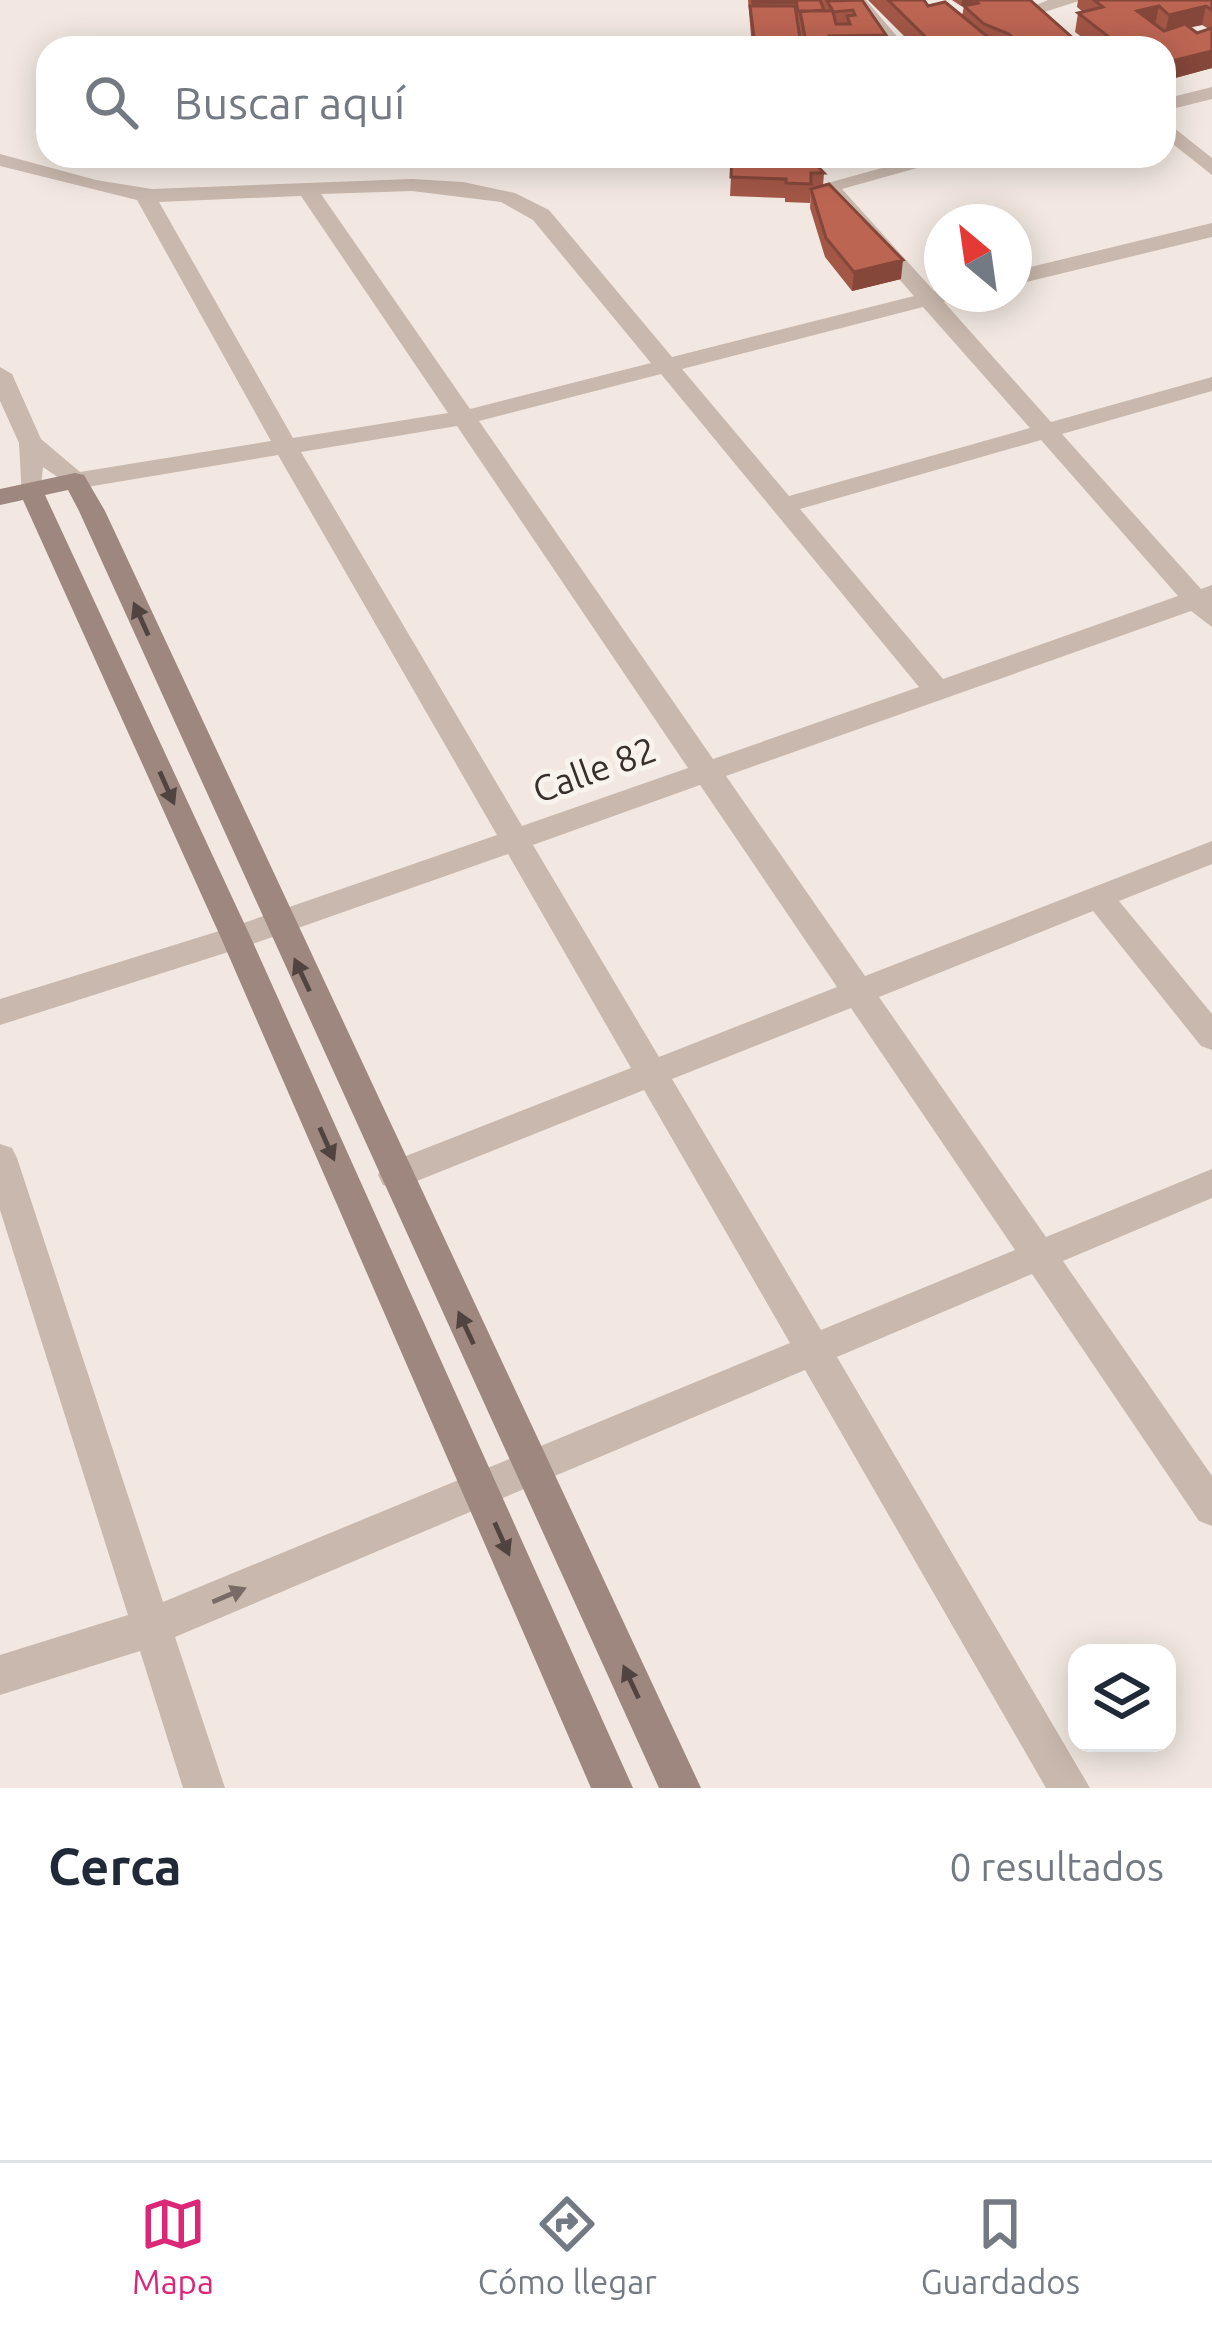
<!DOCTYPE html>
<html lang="es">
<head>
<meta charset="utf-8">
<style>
	:root { --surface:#fff; --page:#f6f6f7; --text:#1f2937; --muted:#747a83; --line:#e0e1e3; --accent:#db2777 }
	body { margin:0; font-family:Ubuntu,sans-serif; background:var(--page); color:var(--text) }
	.controls { position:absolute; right:36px; bottom:36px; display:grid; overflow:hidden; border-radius:24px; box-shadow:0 6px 30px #0003 }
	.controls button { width:108px; height:108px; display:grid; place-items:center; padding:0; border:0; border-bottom:3px solid var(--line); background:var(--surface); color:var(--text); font:60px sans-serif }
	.compass { position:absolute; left:924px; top:204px; width:108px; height:108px; border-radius:50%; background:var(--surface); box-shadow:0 6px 30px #0003; rotate:331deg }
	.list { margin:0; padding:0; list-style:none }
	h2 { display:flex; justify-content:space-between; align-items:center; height:156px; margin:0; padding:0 48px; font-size:51px }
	h2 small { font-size:39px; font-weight:400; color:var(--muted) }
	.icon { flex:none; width:66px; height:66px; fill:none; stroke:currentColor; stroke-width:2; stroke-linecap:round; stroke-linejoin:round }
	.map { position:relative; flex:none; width:1212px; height:1788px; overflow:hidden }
	.search { position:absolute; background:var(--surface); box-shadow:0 6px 30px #0003; left:36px; right:36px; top:36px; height:132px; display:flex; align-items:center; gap:30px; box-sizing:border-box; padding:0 42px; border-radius:36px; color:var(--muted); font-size:45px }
	.sheet { height:372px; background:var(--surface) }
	nav { display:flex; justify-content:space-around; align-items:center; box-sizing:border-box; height:168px; border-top:3px solid var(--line); background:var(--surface); font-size:33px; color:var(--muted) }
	nav a { display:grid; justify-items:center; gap:6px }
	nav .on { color:var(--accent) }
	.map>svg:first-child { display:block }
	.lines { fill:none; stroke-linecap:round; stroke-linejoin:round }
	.street { fill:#c9b8ad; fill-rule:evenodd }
	.secondary { fill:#9d877e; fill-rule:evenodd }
	.wall { fill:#a35747; fill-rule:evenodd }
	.shaded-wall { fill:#84473a }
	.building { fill:#bd6553; stroke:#84473a; stroke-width:3; fill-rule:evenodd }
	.oneway { fill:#514440 }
	.oneway2 { fill:#796c66 }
	.labels { text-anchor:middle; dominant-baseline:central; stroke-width:10; stroke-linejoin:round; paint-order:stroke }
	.street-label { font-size:36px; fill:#382e2b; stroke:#f9f3ed }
</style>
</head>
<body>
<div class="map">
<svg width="1212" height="1788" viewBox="0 0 1212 1788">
	<rect width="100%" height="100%" fill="#f2e8e1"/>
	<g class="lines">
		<!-- street -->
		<path class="street" d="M 847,0 L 866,0 L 907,48 L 887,48 Z
			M 1048,0 L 1082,0 L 1038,14 L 1029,8 Z
			M 1212,87 L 1212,99 L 1164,111 L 1164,99 Z
			M 1164,120 L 1212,158 L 1212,175 L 1164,137 Z
			M 0,154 L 96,180 L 152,189 L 412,179 L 463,182 L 515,193 L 549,210 L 672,357 L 914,296 L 817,186 L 925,156 L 960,156 L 842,189 L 934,291 L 960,294 L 944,302 L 1051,422 L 1212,377 L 1212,391 L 1062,434 L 1201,589 L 1212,585 L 1212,627 L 1191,611 L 726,776 L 865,976 L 1212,841 L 1212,864 L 1119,901 L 1212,1014 L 1212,1050 L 1201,1046 L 1093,911 L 879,997 L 1046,1237 L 1212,1169 L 1212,1198 L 1063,1261 L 1212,1476 L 1212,1526 L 1199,1521 L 1032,1274 L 837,1357 L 1090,1788 L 1046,1788 L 805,1370 L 175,1637 L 225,1788 L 183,1788 L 140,1651 L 0,1695 L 0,1655 L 128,1615 L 0,1210 L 0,1144 L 12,1148 L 17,1158 L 163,1602 L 790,1343 L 644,1090 L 407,1185 L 395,1189 L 383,1185 L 378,1175 L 383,1165 L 631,1068 L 508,854 L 247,946 L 0,1025 L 0,999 L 229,928 L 497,835 L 278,455 L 75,489 L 43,467 L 40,497 L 22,497 L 19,443 L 0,401 L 0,367 L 12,374 L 41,439 L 80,472 L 271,441 L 137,200 L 0,166 ZM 412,191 L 501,202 L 533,220 L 651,363 L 470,409 L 321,194 ZM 299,196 L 301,196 L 448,413 L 293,438 L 159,202 ZM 923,307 L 1030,428 L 789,496 L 682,369 ZM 661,374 L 919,687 L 713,759 L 479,421 ZM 457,426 L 688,768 L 522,826 L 301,452 ZM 1041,440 L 1178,596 L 943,679 L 800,509 ZM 700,785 L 837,987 L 659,1057 L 533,845 ZM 851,1008 L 1015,1250 L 821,1330 L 672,1079 Z
			M 1212,223 L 1212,237 L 1014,285 L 1014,271 Z"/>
		<!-- secondary -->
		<path class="secondary" d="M 75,473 L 84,475 L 105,511 L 701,1788 L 659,1788 L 79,511 L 68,490 L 45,495 L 251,938 L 633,1788 L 591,1788 L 221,938 L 23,500 L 0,505 L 0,489 Z"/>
	</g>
	<!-- wall -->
	<path class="wall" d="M 748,0 L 862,0 L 886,35 L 884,48 L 802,48 L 799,29 L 799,21 L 797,21 L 801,48 L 752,48 Z
		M 868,0 L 924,0 L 928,6 L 962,16 L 964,6 L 973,3 L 961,6 L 952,0 L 1030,0 L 1084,48 L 995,48 L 987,45 L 987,48 L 916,48 Z
		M 1078,0 L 1212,0 L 1212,68 L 1164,81 L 1164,48 L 1096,48 L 1075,32 L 1078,13 L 1083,12 L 1077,7 ZM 1202,25 L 1209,29 L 1197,33 L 1190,27 Z
		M 732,156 L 827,156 L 812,160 L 824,173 L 823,186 L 901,279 L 852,291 L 825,257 L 810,208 L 811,192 L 810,203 L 785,202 L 785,198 L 730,196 Z"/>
	<!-- shaded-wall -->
	<path class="shaded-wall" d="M 962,0 L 974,0 L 973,3 L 961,6 Z
		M 1159,6 L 1155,25 L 1137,11 Z
		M 1206,6 L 1202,25 L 1165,33 L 1169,15 Z
		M 988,37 L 987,48 L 944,48 Z
		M 1212,51 L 1212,68 L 1164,81 L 1164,63 Z
		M 903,260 L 901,279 L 852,291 L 854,272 Z"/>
	<!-- building -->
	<path class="building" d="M 753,0 L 796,0 L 796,2 L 753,3 Z
		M 796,0 L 820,0 L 824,10 L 798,12 Z
		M 862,0 L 886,35 L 829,36 L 831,48 L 807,48 L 800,11 L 833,11 L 827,1 ZM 853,10 L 855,15 L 847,16 L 850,24 L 836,24 L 833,12 Z
		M 888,0 L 924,0 L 928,6 L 945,2 L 988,37 L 944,48 L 937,48 Z
		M 975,0 L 1030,0 L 1084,48 L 1023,48 L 1009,34 L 984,24 L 964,6 L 978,3 Z
		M 1094,0 L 1212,0 L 1212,10 L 1206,6 L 1169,15 L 1159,6 L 1137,11 L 1164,31 L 1185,24 L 1197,33 L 1212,28 L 1212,51 L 1164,63 L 1164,48 L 1123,48 L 1078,13 L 1103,7 Z
		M 750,6 L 795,6 L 801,45 L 755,46 Z
		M 732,156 L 808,156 L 824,173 L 811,173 L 811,184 L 786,183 L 786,179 L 731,177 Z
		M 829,184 L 903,260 L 854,272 L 826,238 L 811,189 Z"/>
	<!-- one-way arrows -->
	<defs><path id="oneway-solid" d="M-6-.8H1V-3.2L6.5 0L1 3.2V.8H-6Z" transform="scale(3)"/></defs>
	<g class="oneway">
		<use href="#oneway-solid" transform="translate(141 619) rotate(-114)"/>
		<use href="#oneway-solid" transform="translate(167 788) rotate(66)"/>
		<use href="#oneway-solid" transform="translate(302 975) rotate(-115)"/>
		<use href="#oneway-solid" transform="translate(327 1144) rotate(66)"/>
		<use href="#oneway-solid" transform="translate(466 1328) rotate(-115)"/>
		<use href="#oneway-solid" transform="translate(502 1539) rotate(66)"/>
		<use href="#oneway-solid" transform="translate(631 1682) rotate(-115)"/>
	</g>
	<use class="oneway2" href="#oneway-solid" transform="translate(229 1595) rotate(-23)"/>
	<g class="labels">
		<!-- street labels -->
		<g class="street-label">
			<text transform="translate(594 769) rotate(-20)">Calle 82</text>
		</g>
	</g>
</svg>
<div class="controls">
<button><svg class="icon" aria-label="layers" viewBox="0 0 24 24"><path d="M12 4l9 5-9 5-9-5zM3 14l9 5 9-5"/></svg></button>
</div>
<svg class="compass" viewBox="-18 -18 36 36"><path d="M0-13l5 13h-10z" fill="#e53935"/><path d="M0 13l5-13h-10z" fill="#747a83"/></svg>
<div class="search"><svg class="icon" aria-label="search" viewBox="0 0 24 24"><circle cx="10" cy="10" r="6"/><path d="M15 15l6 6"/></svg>Buscar aquí</div>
</div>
<section class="sheet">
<h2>Cerca<small>0 resultados</small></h2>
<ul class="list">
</ul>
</section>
<nav>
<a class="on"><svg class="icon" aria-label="map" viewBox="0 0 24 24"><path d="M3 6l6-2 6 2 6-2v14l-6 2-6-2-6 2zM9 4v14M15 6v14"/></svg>Mapa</a>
<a><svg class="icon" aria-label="directions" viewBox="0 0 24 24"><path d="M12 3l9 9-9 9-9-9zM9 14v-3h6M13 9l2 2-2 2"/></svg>Cómo llegar</a>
<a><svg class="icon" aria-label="saved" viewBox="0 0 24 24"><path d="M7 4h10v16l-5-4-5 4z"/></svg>Guardados</a>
</nav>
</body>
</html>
